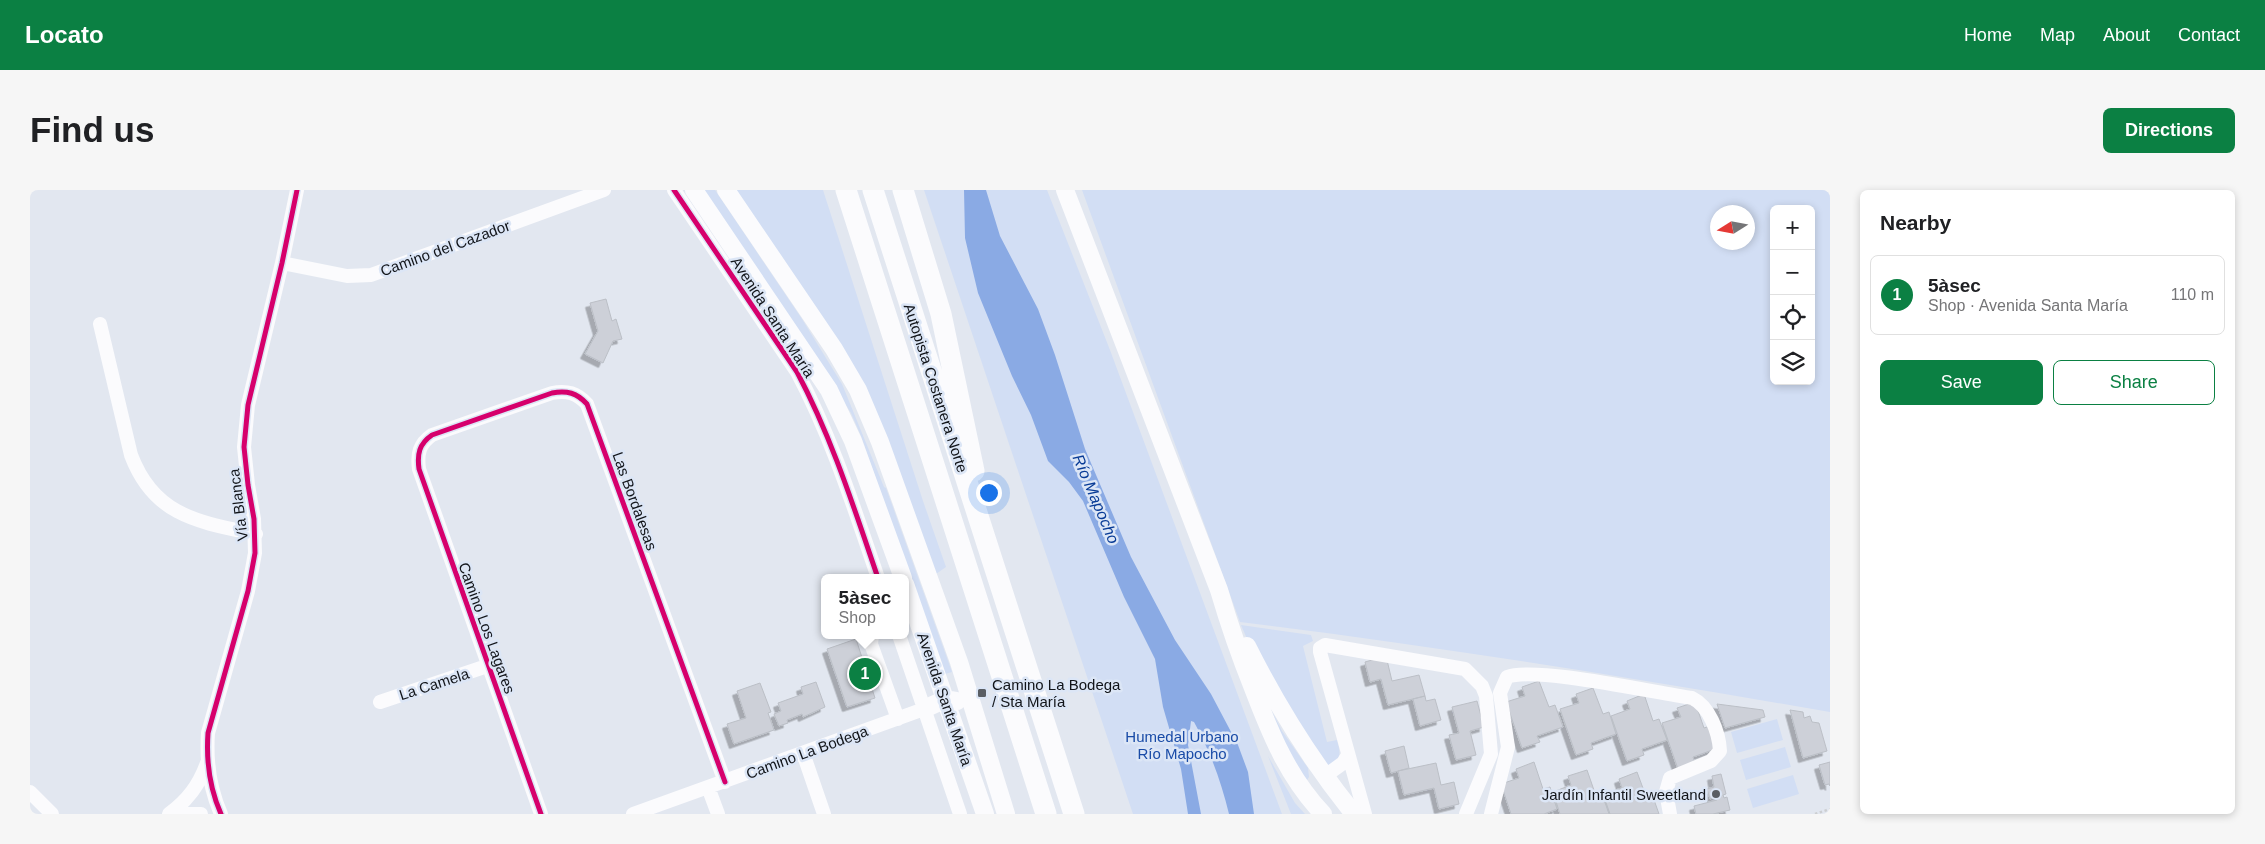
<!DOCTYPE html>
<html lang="en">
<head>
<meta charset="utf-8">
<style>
	:root { --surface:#fff; --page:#f6f6f6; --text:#202124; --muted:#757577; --line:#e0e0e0; --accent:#0b8043 }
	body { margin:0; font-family:Helvetica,sans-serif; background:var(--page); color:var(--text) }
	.controls { position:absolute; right:15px; top:15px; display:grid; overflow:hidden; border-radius:8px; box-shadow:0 2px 8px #0003 }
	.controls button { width:45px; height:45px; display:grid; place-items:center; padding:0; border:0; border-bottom:1px solid var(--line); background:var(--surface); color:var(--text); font:25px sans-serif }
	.compass { position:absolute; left:1680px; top:15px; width:45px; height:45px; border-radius:50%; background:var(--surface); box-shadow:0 2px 8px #0003; rotate:259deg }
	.you { position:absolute; left:958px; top:302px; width:18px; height:18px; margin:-12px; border:4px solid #fff; border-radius:50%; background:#1a73e8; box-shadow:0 0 0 8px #1a73e833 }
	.badge { display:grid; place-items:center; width:32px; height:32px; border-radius:50%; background:var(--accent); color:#fff; font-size:16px; font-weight:700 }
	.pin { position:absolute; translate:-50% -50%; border:2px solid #fff; box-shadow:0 1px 5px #0006 }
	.popup { position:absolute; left:791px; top:384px; width:88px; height:65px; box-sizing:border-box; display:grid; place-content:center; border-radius:8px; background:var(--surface); filter:drop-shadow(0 1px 4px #0005); font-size:16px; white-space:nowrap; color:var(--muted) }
	.popup b { font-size:19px; color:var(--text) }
	.popup::after { content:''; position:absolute; left:50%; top:100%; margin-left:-10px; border:10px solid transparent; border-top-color:var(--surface) }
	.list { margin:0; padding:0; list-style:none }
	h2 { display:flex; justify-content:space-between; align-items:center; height:65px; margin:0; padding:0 20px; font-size:21px }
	h2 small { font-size:16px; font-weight:400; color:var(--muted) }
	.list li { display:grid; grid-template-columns:32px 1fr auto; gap:15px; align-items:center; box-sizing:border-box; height:80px; margin:0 10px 10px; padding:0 10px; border:1px solid var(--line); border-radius:8px }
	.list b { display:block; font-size:19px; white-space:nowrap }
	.list p { margin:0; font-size:16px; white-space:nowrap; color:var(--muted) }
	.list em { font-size:16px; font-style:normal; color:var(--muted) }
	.actions { display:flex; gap:10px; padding:15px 20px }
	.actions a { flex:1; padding:11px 0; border:1px solid var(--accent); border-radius:8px; text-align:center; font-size:18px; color:var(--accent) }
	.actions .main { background:var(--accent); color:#fff }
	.icon { flex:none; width:28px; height:28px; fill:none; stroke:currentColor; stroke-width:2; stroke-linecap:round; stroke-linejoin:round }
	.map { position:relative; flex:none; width:1800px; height:624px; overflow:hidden; border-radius:8px }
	header { display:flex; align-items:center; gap:30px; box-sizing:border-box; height:70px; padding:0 25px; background:var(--accent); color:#fff }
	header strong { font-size:24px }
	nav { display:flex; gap:28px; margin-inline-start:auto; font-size:18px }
	.intro { display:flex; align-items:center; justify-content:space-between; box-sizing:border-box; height:120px; padding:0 30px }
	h1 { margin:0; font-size:35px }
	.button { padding:12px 22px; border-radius:8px; background:var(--accent); color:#fff; font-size:18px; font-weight:700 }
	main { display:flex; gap:30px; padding:0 30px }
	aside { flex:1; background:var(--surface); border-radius:8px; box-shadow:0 2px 8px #0003 }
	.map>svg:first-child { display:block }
	.green { fill:#d2def4; fill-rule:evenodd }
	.water { fill:#8aaae4 }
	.building { fill:#cdd0d8; stroke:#bbbfc6; filter:url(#shadow) }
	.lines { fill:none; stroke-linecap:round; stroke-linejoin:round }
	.path { stroke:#ccced1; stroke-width:2.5; stroke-dasharray:2.5 2.5; stroke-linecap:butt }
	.minor { stroke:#fbfbfd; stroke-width:14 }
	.major { stroke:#fbfbfd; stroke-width:18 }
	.highway { stroke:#fbfbfd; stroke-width:21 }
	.cycleway-casing { stroke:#dce6f6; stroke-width:8 }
	.cycleway { stroke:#d6006c; stroke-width:5 }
	.poi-dot { fill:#5a5e64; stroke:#dce6f6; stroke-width:2 }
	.labels { text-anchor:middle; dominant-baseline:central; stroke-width:5; stroke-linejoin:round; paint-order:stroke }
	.street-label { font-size:15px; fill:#111419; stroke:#dce6f6 }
	.poi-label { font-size:15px; fill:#111419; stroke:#dce6f6; text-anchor:start }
	.park-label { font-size:15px; fill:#194ba7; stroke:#dce6f6 }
	.water-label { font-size:16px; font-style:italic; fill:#083b96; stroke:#dce6f6 }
</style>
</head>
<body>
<header>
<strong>Locato</strong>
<nav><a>Home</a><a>Map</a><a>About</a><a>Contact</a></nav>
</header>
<div class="intro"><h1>Find us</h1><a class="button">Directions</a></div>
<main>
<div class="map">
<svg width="1800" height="624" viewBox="0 0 1800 624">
	<defs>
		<filter id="shadow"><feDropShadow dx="-4.5" dy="4.5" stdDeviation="0" flood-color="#0004"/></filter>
	</defs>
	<rect width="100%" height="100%" fill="#e2e7f0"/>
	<!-- green -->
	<path class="green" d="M 672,0 L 685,0 L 772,129 L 812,194 L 854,297 L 856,298 L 922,482 L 915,484 L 831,246 L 821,223 Z
		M 705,0 L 793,0 L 893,311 L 916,377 L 906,384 L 857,247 L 834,198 Z
		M 894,0 L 1017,0 L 1080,160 L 1252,624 L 1103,624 Z
		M 1052,0 L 1800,0 L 1800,522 C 1604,488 1407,456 1210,432 ZM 1744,19 L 1781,19 L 1781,191 L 1744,191 ZM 1688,22 L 1718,22 L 1718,52 L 1688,52 Z
		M 1211,435 L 1281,445 L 1283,451 L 1273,456 L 1297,552 L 1307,550 C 1312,568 1310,570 1294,579 L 1221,458 Z
		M 1238,514 L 1252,541 L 1278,578 L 1279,587 L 1275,593 L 1272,593 Z
		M 1747,529 L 1753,550 L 1707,563 L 1701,542 Z
		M 1755,557 L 1761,577 L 1716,590 L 1710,570 Z
		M 1238,566 L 1265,613 L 1275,624 L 1261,624 Z
		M 1763,585 L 1769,604 L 1723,618 L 1717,599 Z"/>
	<!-- water -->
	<path class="water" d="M 934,0 L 956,0 L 970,46 L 1008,119 L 1025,165 L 1055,259 L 1101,367 L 1145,450 L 1181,504 L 1208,555 L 1218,582 L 1224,624 L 1199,624 C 1191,591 1180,561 1164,532 L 1161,531 L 1158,555 L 1171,624 L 1158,624 L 1151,579 L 1133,517 L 1125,469 L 1094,407 L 1053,311 L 1039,292 L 1018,271 L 1001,225 L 982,186 L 948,103 L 935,48 Z"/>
	<!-- building -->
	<path class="building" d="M 576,109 L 582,131 L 586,129 L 592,149 L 583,151 L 573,173 L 555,164 L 568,141 L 560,113 Z
		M 826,449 L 845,508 L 817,517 L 797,459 Z
		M 1356,466 L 1362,491 L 1389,485 L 1395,506 L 1358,515 L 1351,489 L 1340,492 L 1335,472 Z
		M 1509,491 L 1519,517 L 1525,515 L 1533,537 L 1507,546 L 1510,552 L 1492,558 L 1476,512 L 1495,506 L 1492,497 Z
		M 786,492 L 795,517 L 773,527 L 772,524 L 757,530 L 758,533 L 749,536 L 744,524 L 751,521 L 748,513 L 773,504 L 771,497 Z
		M 730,493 L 741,522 L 738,523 L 744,540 L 704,554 L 697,534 L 716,528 L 707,501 Z
		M 1563,498 L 1573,524 L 1579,522 L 1586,544 L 1561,553 L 1563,559 L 1546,565 L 1530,519 L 1549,513 L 1546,504 Z
		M 1614,504 L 1623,531 L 1629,529 L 1637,550 L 1612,559 L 1614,565 L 1597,571 L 1581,526 L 1600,519 L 1597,511 Z
		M 1395,506 L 1396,511 L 1405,509 L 1411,530 L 1390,536 L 1383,509 Z
		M 1447,511 L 1454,537 L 1440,541 L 1446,565 L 1426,570 L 1419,545 L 1429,543 L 1422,517 Z
		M 1665,512 L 1674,538 L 1680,536 L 1688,558 L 1663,567 L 1665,573 L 1648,579 L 1632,533 L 1651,527 L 1647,518 Z
		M 1687,514 L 1733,520 L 1735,527 L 1695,538 Z
		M 1760,520 L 1773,522 L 1774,528 L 1780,526 L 1782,532 L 1789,533 L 1797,561 L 1773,568 Z
		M 1374,556 L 1379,578 L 1361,583 L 1355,561 Z
		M 1504,572 L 1513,599 L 1520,597 L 1527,619 L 1514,624 L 1481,624 L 1471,594 L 1489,588 L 1486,579 Z
		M 1800,572 L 1800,596 L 1799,594 L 1795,595 L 1789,575 Z
		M 1406,573 L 1411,595 L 1424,592 L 1429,614 L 1409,619 L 1404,598 L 1374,605 L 1368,581 Z
		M 1557,580 L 1566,606 L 1572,604 L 1579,624 L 1530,624 L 1523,602 L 1541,595 L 1538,586 Z
		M 1607,582 L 1617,609 L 1623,607 L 1629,624 L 1580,624 L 1573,604 L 1592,598 L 1589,589 Z
		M 1691,584 L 1696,604 L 1693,605 L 1694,608 L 1697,607 L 1700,620 L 1683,624 L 1666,624 L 1664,616 L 1687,610 L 1686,607 L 1680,609 L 1677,599 L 1684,597 L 1682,586 Z"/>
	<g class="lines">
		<!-- path -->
		<path class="path" d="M 1785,624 L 1800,619"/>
		<!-- minor -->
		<path class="minor" d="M 644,0 L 767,182 C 802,248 824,318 848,388
			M 252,73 L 317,86 L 341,85 L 574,0
			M 70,134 L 101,265 C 124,326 168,332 226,344
			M 842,445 L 841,454 L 868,529
			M 869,445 L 930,624
			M 350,512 L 457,476
			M 773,563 L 794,624
			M 1295,586 L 1313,573 L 1318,565
			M 678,597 L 688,624
			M 0,602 L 22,624
			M 139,624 C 158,610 169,595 177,573
			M 140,624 L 171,624
			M 191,624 C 179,597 176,572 178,543 L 218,401 L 225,363 L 224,329 L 218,295 L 214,257 L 218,215 L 252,73 L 267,0
			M 511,624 L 389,279 C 387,264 389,254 402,245 L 522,203 C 537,200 547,203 557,214 L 695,592
			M 603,624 L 894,519
			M 1335,624 L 1290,462 L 1290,458 L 1295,455 L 1435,479 L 1452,496 L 1456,506 L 1461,564 L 1436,624
			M 1461,624 L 1478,557 L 1470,503 L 1477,487 C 1506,476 1625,503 1662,508 C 1679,516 1689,542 1690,561 L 1681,571 L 1640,588 L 1636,602 L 1640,624"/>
		<!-- major -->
		<path class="major" d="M 664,0 L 799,200 L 823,251 L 873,388
			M 696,0 L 804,159 L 828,200 L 850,252 L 929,472 L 976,624
			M 1035,0 L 1189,400 C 1199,434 1210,466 1223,498 C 1241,545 1258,587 1293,624
			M 875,394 L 955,624
			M 1217,456 C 1247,516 1282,572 1324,624
			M 894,519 L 916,509 L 927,511"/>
		<!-- highway -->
		<path class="highway" d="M 816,0 L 1016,624
			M 843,0 L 1044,624
			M 873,0 L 911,124 L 944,281"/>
		<!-- cycleway casing -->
		<g class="cycleway-casing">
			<path id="cycleway" d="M 644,0 L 767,182 C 802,248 824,318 848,388
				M 191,624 C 179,597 176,572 178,543 L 218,401 L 225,363 L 224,329 L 218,295 L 214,257 L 218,215 L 252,73 L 267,0
				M 511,624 L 389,279 C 387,264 389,254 402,245 L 522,203 C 537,200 547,203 557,214 L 695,592"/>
		</g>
		<!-- cycleway -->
		<use href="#cycleway" class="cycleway"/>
	</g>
	<!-- markers -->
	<g class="poi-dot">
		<rect x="947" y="498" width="10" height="10" rx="2.5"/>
		<circle cx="1686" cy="604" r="5"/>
	</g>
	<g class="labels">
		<!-- street labels -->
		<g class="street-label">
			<text transform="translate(415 58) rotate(-20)">Camino del Cazador</text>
			<text transform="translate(743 127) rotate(57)">Avenida Santa María</text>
			<text transform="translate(906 198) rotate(72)">Autopista Costanera Norte</text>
			<text transform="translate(605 311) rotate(70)">Las Bordalesas</text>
			<text transform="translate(208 315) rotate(-97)">Vía Blanca</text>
			<text transform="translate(457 438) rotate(70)">Camino Los Lagares</text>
			<text transform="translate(404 494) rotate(-18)">La Camela</text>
			<text transform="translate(915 509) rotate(71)">Avenida Santa María</text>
			<text transform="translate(777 562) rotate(-20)">Camino La Bodega</text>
		</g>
		<!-- poi labels -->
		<g class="poi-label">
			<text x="962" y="494">Camino La Bodega<tspan x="962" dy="17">/ Sta María</tspan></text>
			<text x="1676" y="604" text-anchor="end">Jardín Infantil Sweetland</text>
		</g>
		<!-- park labels -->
		<g class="park-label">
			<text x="1152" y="546">Humedal Urbano<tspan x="1152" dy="17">Río Mapocho</tspan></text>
		</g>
		<!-- water labels -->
		<g class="water-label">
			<text transform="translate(1066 309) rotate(67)">Río Mapocho</text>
		</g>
	</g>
</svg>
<div class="controls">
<button>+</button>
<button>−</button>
<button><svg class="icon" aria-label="locate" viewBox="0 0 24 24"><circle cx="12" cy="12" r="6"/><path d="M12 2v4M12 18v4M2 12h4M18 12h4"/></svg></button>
<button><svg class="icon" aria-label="layers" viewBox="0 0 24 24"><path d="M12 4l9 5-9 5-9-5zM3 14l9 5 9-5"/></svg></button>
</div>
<svg class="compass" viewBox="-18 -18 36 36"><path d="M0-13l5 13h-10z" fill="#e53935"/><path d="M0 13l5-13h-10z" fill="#757577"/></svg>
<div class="you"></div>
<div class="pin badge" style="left:835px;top:484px">1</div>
<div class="popup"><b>5àsec</b>Shop</div>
</div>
<aside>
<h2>Nearby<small></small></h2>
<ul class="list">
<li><span class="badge">1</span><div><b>5àsec</b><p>Shop · Avenida Santa María</p></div><em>110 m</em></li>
</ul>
<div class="actions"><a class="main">Save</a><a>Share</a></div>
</aside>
</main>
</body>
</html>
